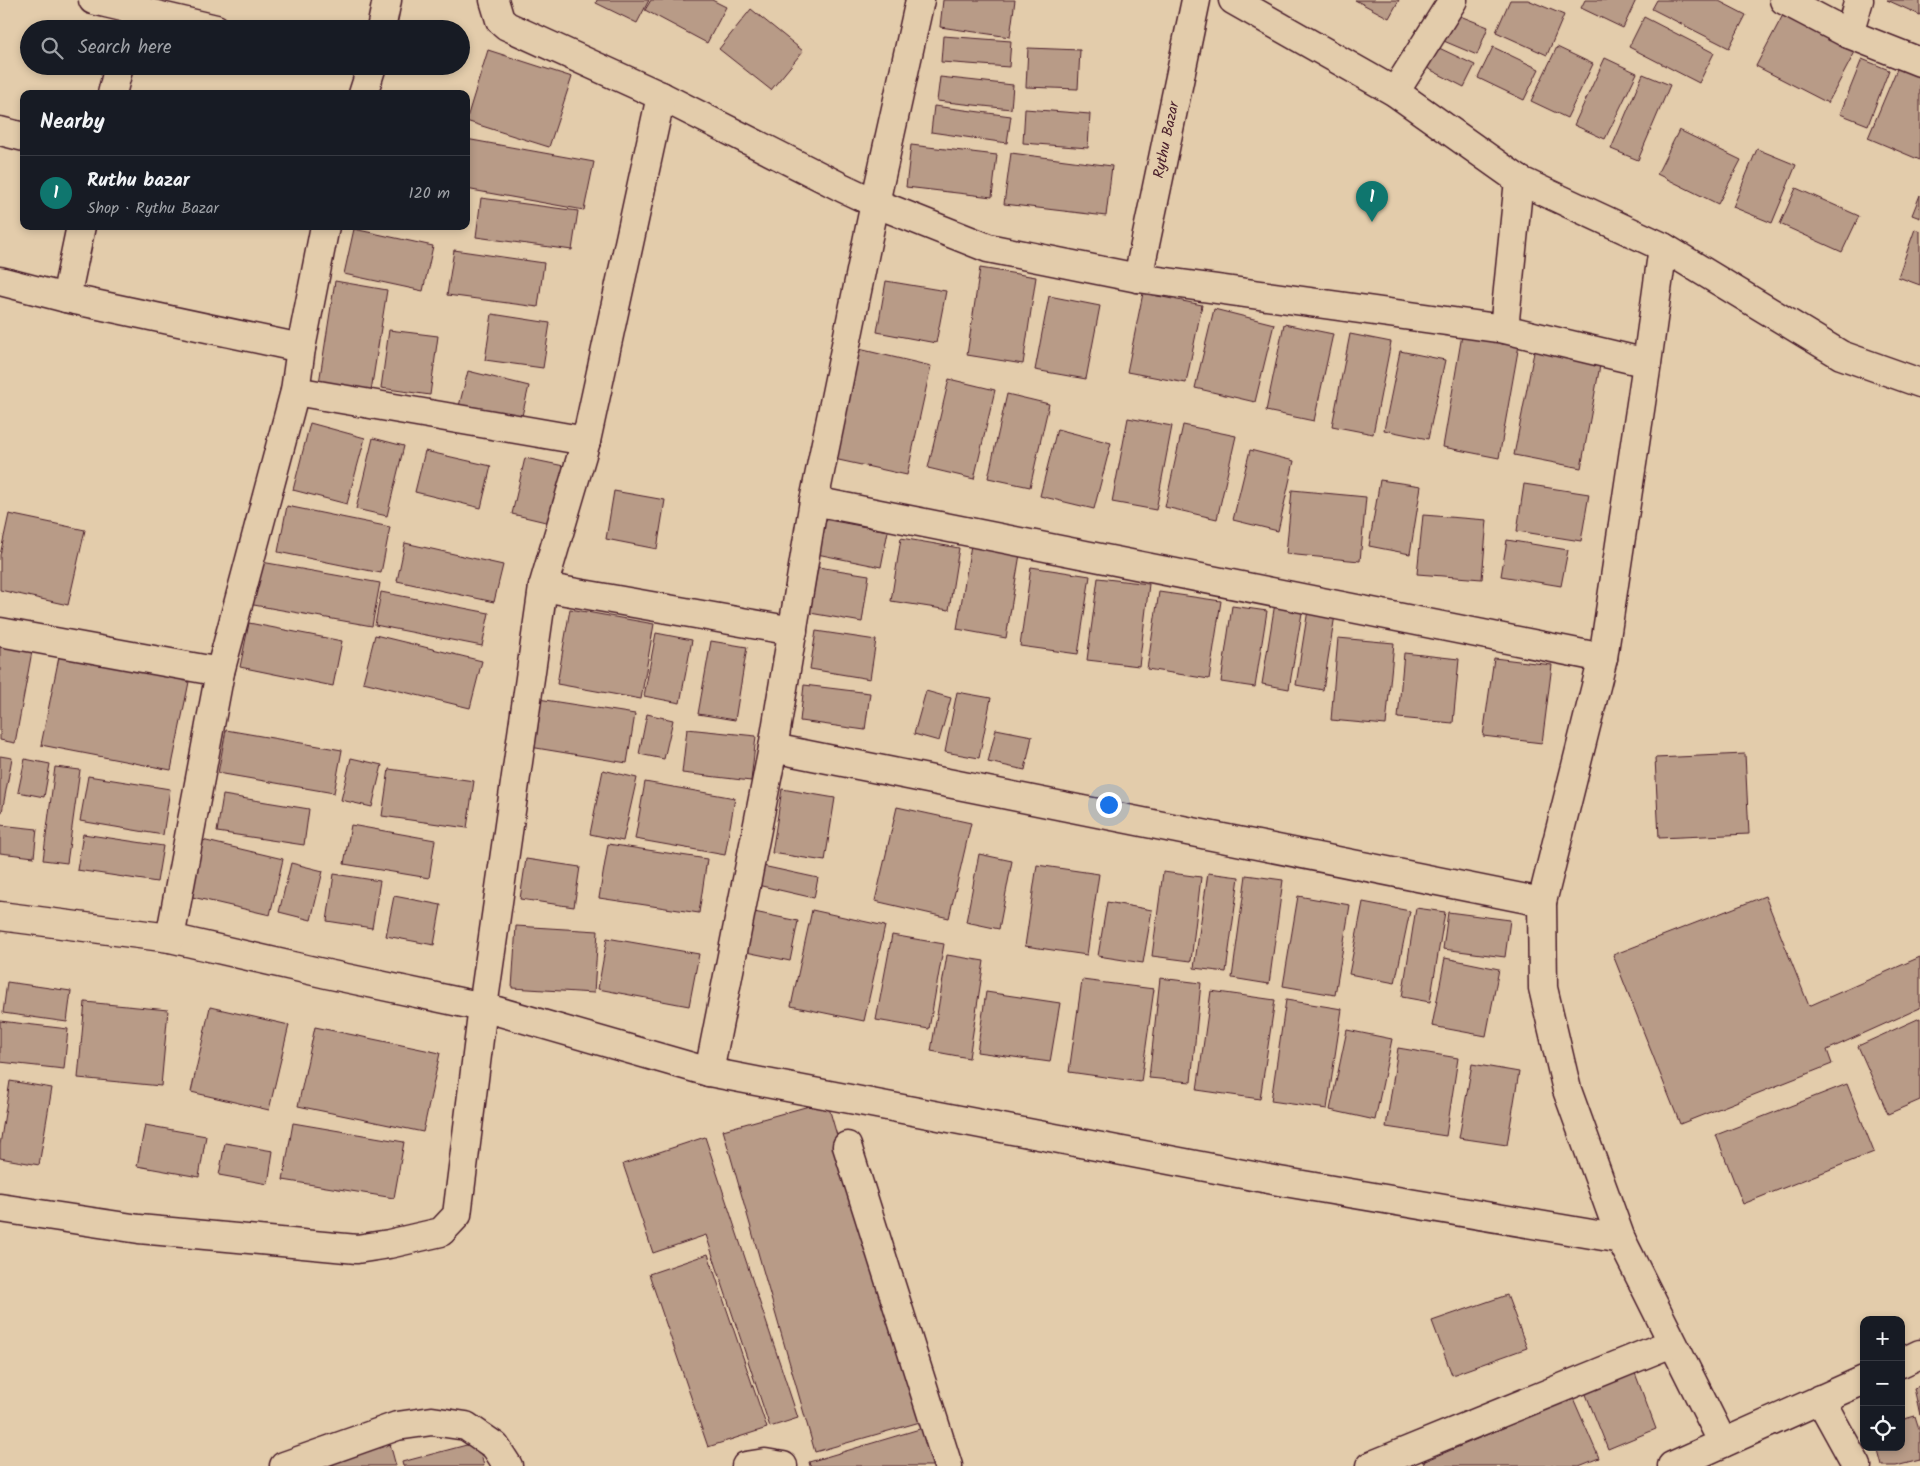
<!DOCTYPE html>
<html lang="en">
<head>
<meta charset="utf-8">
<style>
	:root { --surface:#171b24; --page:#20242c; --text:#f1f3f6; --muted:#9ea1a6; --line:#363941; --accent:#0f766e }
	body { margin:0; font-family:Kalam,sans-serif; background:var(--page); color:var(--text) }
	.controls { position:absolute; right:15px; bottom:15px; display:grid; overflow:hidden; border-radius:10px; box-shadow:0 2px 8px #0003 }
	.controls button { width:45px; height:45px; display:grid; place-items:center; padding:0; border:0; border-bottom:1px solid var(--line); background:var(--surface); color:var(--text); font:25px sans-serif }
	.you { position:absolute; left:1108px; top:804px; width:18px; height:18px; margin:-12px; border:4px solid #fff; border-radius:50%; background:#1a73e8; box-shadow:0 0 0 8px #1a73e833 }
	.badge { display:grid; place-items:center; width:32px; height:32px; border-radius:50%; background:var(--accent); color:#fff; font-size:16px; font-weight:700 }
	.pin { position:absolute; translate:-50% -41px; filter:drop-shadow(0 1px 2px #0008) }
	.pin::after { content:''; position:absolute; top:26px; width:18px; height:15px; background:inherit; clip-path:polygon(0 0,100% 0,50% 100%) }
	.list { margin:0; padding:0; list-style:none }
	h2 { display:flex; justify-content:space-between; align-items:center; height:65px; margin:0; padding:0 20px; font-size:21px }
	h2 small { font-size:16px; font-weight:400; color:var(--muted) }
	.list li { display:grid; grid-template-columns:32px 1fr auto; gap:15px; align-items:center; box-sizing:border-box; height:75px; padding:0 20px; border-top:1px solid var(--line) }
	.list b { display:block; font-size:19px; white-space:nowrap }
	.list p { margin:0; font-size:16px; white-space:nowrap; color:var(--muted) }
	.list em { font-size:16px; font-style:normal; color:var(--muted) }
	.icon { flex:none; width:28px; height:28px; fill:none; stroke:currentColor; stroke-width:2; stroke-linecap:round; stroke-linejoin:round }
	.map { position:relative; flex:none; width:1920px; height:1466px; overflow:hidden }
	.search { position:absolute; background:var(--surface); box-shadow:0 2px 8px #0003; left:20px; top:20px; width:450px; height:55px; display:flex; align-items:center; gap:12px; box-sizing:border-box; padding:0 18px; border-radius:28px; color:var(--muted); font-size:19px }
	.panel { position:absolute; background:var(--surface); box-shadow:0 2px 8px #0003; left:20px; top:90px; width:450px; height:140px; border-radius:10px }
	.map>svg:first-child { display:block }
	.building { fill:#b89b87; stroke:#4a1f2b }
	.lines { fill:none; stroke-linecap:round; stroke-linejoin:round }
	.minor-casing { stroke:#4a1f2b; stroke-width:31 }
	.major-casing { stroke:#4a1f2b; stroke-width:31 }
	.minor { stroke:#e3ccab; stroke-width:28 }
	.major { stroke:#e3ccab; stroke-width:28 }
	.labels { text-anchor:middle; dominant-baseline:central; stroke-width:4; stroke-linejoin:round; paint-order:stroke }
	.street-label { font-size:15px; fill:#4a1f2b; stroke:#e3ccab }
</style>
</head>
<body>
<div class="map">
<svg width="1920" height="1466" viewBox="0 0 1920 1466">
	<rect width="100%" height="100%" fill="#e3ccab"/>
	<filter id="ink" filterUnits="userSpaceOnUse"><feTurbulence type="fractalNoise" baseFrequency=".02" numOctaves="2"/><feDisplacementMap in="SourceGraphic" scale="10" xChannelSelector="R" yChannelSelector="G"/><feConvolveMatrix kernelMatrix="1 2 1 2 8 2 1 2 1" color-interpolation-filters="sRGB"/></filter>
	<g filter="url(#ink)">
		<!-- building -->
		<path class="building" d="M 597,0 L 649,0 L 637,23 L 596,3 Z
			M 651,0 L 712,0 L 726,7 L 707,43 L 645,10 Z
			M 943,0 L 1015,0 L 1010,37 L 940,27 Z
			M 1355,0 L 1399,0 L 1389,18 Z
			M 1510,0 L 1528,0 L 1564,15 L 1547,55 L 1496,32 Z
			M 1585,0 L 1636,0 L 1623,28 L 1581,8 Z
			M 1657,0 L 1717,0 L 1746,15 L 1729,48 L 1652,9 Z
			M 1887,0 L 1920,0 L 1920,15 Z
			M 751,9 L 803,51 L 771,90 L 719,49 Z
			M 1450,12 L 1488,27 L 1477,55 L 1439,39 Z
			M 1784,13 L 1856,50 L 1828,103 L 1756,66 Z
			M 1644,17 L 1714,53 L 1699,83 L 1629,47 Z
			M 943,36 L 1011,41 L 1009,67 L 941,62 Z
			M 1437,47 L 1475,65 L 1464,87 L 1427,68 Z
			M 1493,47 L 1539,69 L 1524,100 L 1478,78 Z
			M 1557,47 L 1593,64 L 1567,118 L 1531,101 Z
			M 1028,48 L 1080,50 L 1078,89 L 1026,87 Z
			M 488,50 L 572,77 L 549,147 L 466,121 Z
			M 1605,58 L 1637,73 L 1605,139 L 1574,125 Z
			M 1862,59 L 1889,70 L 1868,125 L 1840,114 Z
			M 1899,64 L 1920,73 L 1920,160 L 1868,138 Z
			M 1643,74 L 1670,85 L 1638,160 L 1611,149 Z
			M 940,77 L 1013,85 L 1011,109 L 937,101 Z
			M 934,106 L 1011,116 L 1007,143 L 931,132 Z
			M 1025,109 L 1090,114 L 1088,148 L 1023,143 Z
			M 1679,130 L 1741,160 L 1718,204 L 1657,174 Z
			M 466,139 L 594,162 L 584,210 L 466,189 Z
			M 911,145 L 997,155 L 992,197 L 906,187 Z
			M 1757,149 L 1796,165 L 1772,223 L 1733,207 Z
			M 1011,153 L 1112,166 L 1106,216 L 1004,204 Z
			M 1796,188 L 1859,216 L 1842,252 L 1780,224 Z
			M 1920,195 L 1920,218 L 1912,215 Z
			M 481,198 L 578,211 L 572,250 L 476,237 Z
			M 354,229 L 433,246 L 423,291 L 344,274 Z
			M 1915,229 L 1920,231 L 1920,285 L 1898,277 Z
			M 454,250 L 544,263 L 538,307 L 447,295 Z
			M 980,268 L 1036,277 L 1023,364 L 967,355 Z
			M 335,281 L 387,290 L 371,391 L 319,383 Z
			M 886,281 L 946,291 L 936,343 L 877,332 Z
			M 1143,293 L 1202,305 L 1186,383 L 1127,372 Z
			M 1049,296 L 1100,306 L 1086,379 L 1035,370 Z
			M 1214,309 L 1274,324 L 1255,402 L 1195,388 Z
			M 492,314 L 550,323 L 543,368 L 485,360 Z
			M 1284,324 L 1333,334 L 1314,421 L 1266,411 Z
			M 389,330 L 438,336 L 430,395 L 381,388 Z
			M 1350,334 L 1391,342 L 1373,434 L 1332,426 Z
			M 1462,335 L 1519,345 L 1499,458 L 1443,447 Z
			M 1535,347 L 1601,360 L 1581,468 L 1514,455 Z
			M 859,349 L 931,366 L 907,475 L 834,459 Z
			M 1400,351 L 1445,360 L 1428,439 L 1384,430 Z
			M 468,371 L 529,386 L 521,420 L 459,406 Z
			M 949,379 L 995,390 L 974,479 L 928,468 Z
			M 1007,394 L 1049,404 L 1030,487 L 988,478 Z
			M 1128,418 L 1172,426 L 1156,510 L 1112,502 Z
			M 310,423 L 365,438 L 347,504 L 293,490 Z
			M 1183,425 L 1236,436 L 1217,519 L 1165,507 Z
			M 1057,429 L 1111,443 L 1094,509 L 1040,496 Z
			M 373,438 L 404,446 L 387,516 L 356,509 Z
			M 1250,450 L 1294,461 L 1278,531 L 1233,520 Z
			M 425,451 L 491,466 L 481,508 L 415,492 Z
			M 525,458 L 564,466 L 550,523 L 512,514 Z
			M 1380,480 L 1421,486 L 1410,554 L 1369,546 Z
			M 1524,484 L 1589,494 L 1581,541 L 1517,531 Z
			M 1292,490 L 1366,497 L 1360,561 L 1286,554 Z
			M 614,491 L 665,500 L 657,549 L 606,539 Z
			M 287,506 L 390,527 L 381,573 L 278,552 Z
			M 9,514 L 85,530 L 68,605 L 0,590 L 0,555 Z
			M 1423,515 L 1487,520 L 1482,579 L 1417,574 Z
			M 823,519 L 888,531 L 881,567 L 817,554 Z
			M 901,538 L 959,548 L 949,610 L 891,601 Z
			M 1507,540 L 1568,550 L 1561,586 L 1501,576 Z
			M 405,543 L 503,565 L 494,602 L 397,581 Z
			M 971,545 L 1020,554 L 1006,638 L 957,629 Z
			M 256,561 L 380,583 L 372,626 L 248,604 Z
			M 818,567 L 869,575 L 862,622 L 810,613 Z
			M 1031,567 L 1090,576 L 1078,654 L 1020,646 Z
			M 1098,578 L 1149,584 L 1139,666 L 1087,660 Z
			M 381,592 L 489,613 L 482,646 L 375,625 Z
			M 1159,592 L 1221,601 L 1209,679 L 1147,669 Z
			M 1275,603 L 1303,607 L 1289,689 L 1262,684 Z
			M 1232,606 L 1267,611 L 1255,687 L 1221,682 Z
			M 570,609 L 654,624 L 641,699 L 557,684 Z
			M 1308,610 L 1335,615 L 1323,690 L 1296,685 Z
			M 249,623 L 342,641 L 333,686 L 240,667 Z
			M 816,631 L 876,640 L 870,679 L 810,669 Z
			M 656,633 L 692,640 L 680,703 L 644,696 Z
			M 375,635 L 482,661 L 470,708 L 363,682 Z
			M 1338,638 L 1394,643 L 1386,725 L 1331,720 Z
			M 0,640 L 33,646 L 15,743 L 0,740 Z
			M 711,641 L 747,647 L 735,720 L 698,714 Z
			M 60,652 L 190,677 L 171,770 L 41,745 Z
			M 1404,653 L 1459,659 L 1453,723 L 1398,718 Z
			M 1494,658 L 1552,665 L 1542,743 L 1483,736 Z
			M 804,685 L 870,693 L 865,730 L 800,721 Z
			M 926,691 L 951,698 L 939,741 L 914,734 Z
			M 957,692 L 991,698 L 979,758 L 945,752 Z
			M 532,698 L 635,714 L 627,763 L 524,746 Z
			M 647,714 L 673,720 L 664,759 L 639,754 Z
			M 687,729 L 756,736 L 751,781 L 682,773 Z
			M 996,729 L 1032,736 L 1025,770 L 988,762 Z
			M 226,730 L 342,750 L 334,793 L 218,773 Z
			M 1745,754 L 1749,834 L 1659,838 L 1655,758 Z
			M 0,756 L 12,758 L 2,812 L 0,812 Z
			M 351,758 L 382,765 L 372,807 L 341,800 Z
			M 25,759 L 50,764 L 44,797 L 18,792 Z
			M 55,767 L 80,770 L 67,863 L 43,860 Z
			M 389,769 L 474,781 L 467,828 L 382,816 Z
			M 603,770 L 637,778 L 623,841 L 590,834 Z
			M 88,776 L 170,789 L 163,835 L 80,821 Z
			M 645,782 L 735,798 L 725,855 L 635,839 Z
			M 782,789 L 835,798 L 825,861 L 772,853 Z
			M 223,795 L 309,809 L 304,845 L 217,832 Z
			M 897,807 L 971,823 L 949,918 L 875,901 Z
			M 0,825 L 37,829 L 34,857 L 0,853 Z
			M 351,825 L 435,840 L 429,878 L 344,864 Z
			M 83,834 L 163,846 L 157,882 L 77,870 Z
			M 202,840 L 283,859 L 270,915 L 188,896 Z
			M 608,844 L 707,859 L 699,913 L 599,898 Z
			M 979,854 L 1012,861 L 999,929 L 966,922 Z
			M 526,859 L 580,867 L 574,907 L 520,899 Z
			M 291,863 L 323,871 L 311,920 L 279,912 Z
			M 758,865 L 818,878 L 814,898 L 753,884 Z
			M 1037,865 L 1099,874 L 1087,955 L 1025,946 Z
			M 1163,872 L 1201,877 L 1191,961 L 1152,956 Z
			M 1208,873 L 1239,877 L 1226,972 L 1194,968 Z
			M 334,874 L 380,881 L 372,928 L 327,921 Z
			M 1246,875 L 1283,880 L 1269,984 L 1232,978 Z
			M 394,896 L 441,905 L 434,945 L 386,936 Z
			M 1298,896 L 1350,905 L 1335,995 L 1283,986 Z
			M 1765,896 L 1809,1006 L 1920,957 L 1920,1008 L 1827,1050 L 1832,1064 L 1680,1124 L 1613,955 Z
			M 1107,902 L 1152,910 L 1143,963 L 1098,956 Z
			M 1363,902 L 1410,911 L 1395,983 L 1349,974 Z
			M 1416,908 L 1445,912 L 1430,1002 L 1402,997 Z
			M 812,910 L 885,926 L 864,1021 L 791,1006 Z
			M 754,912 L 798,921 L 790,961 L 746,952 Z
			M 1448,912 L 1510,920 L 1505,957 L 1443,949 Z
			M 516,926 L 598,931 L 594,993 L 512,988 Z
			M 892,935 L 944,944 L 929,1029 L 876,1020 Z
			M 607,938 L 699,954 L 689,1006 L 598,989 Z
			M 947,955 L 984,961 L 969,1058 L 931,1051 Z
			M 1445,958 L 1499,969 L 1486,1036 L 1432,1026 Z
			M 1160,978 L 1201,983 L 1191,1082 L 1149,1078 Z
			M 1082,980 L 1154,989 L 1141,1082 L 1069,1072 Z
			M 7,982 L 71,991 L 67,1022 L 3,1013 Z
			M 1211,991 L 1275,1000 L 1260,1099 L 1197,1090 Z
			M 986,992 L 1060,1003 L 1050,1062 L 977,1052 Z
			M 1286,1000 L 1342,1009 L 1327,1109 L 1271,1101 Z
			M 85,1002 L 168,1010 L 161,1086 L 78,1078 Z
			M 210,1007 L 289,1025 L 269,1110 L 191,1092 Z
			M 1920,1018 L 1920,1100 L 1888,1114 L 1858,1046 Z
			M 0,1021 L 68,1029 L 64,1069 L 0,1062 Z
			M 315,1027 L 440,1053 L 423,1132 L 298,1106 Z
			M 1347,1030 L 1392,1039 L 1375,1120 L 1330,1110 Z
			M 1398,1048 L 1458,1058 L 1446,1136 L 1386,1127 Z
			M 1472,1064 L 1519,1072 L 1507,1145 L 1459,1138 Z
			M 10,1081 L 52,1088 L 39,1165 L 0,1158 L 0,1145 Z
			M 1847,1084 L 1874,1152 L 1743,1204 L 1716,1135 Z
			M 827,1101 L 920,1422 L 815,1452 L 723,1130 Z
			M 293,1123 L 404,1142 L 394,1198 L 283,1180 Z
			M 145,1125 L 206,1136 L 199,1177 L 137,1166 Z
			M 705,1137 L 798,1418 L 770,1427 L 706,1235 L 653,1253 L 623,1164 Z
			M 225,1143 L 273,1151 L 268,1184 L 219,1175 Z
			M 708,1254 L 767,1428 L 708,1447 L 649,1274 Z
			M 1507,1295 L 1527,1348 L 1452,1375 L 1432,1321 Z
			M 1635,1373 L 1656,1429 L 1608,1449 L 1585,1392 Z
			M 1920,1386 L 1920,1415 L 1914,1388 Z
			M 1573,1398 L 1599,1458 L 1579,1466 L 1425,1466 L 1423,1462 Z
			M 1915,1416 L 1920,1432 L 1920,1460 L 1896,1466 L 1882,1466 L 1877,1447 L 1901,1447 L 1901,1420 Z
			M 923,1428 L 934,1466 L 810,1466 L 809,1462 Z
			M 389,1440 L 396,1466 L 297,1466 Z
			M 478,1442 L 484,1466 L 403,1466 L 402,1462 Z"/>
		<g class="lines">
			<!-- minor casing -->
			<g class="minor-casing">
				<g id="minor">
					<path d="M 93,0 L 216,29"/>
					<path d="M 494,0 L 500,20 L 507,26 L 661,96 L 843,188 L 875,203 L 988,248 L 1138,278 L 1504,329 L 1647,363"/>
					<path d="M 1784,0 L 1849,34 L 1920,62"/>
					<path d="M 381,29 L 387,0"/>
					<path d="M 1849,34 L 1859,0"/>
					<path d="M 1395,92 L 1453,0"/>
					<path d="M 112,94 L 119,66"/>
					<path d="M 363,94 L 372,66"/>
					<path d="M 0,131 L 24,137"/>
					<path d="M 1663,247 L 1647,363 L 1603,658 L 1542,902 L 1543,988 L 1567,1090 L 1621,1239 L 1723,1443"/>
					<path id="s1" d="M 1138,278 L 1196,0"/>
					<path d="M 0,281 L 66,298 L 301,348"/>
					<path d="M 66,298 L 81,226"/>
					<path d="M 1504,329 L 1519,180"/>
					<path d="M 295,391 L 586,441"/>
					<path d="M 814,501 L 1603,658"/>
					<path d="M 543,587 L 793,631"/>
					<path d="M 0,632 L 220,672"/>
					<path d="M 773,748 L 1542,902"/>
					<path d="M 0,916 L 170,938 L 327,974 L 483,1007 L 709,1072 L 1279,1181 L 1621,1239"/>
					<path d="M 170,938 L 220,672 L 295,391 L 301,348 L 325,226"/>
					<path d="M 709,1072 L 773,748 L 814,501 L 875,203 L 920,0"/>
					<path d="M 847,1146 L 948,1466"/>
					<path d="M 0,1208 L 139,1229 L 357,1249 L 389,1244 L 441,1232 L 457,1215 L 483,1007 L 543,587 L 586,441 L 661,96"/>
					<path d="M 1901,1363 L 1920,1354"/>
					<path d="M 1820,1399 L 1857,1466"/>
					<path d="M 284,1466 L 397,1426 L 432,1421 L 466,1426 L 495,1446 L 508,1466"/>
					<path d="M 746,1466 L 765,1463 L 783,1466"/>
					<path d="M 1370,1466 L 1672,1343"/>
					<path d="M 1672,1466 L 1864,1380"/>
				</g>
			</g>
			<!-- major casing -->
			<g class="major-casing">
				<path id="major" d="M 1233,0 L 1395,92 L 1519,180 L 1663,247 L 1841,355 L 1920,383"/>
			</g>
			<!-- minor -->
			<use href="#minor" class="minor"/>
			<!-- major -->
			<use href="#major" class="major"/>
		</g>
	</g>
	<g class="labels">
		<!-- street labels -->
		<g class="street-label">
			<text stroke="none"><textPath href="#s1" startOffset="141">Rythu Bazar</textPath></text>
		</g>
	</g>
</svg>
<div class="controls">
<button>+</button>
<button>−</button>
<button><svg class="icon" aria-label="locate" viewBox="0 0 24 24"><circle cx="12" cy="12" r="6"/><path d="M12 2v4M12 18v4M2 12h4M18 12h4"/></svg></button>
</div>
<div class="you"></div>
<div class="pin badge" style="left:1372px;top:222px">1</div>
<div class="search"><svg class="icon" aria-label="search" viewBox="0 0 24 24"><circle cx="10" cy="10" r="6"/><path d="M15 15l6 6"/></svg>Search here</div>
<section class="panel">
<h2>Nearby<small></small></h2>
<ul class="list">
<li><span class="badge">1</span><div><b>Ruthu bazar</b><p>Shop · Rythu Bazar</p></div><em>120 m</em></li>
</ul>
</section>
</div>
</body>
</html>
